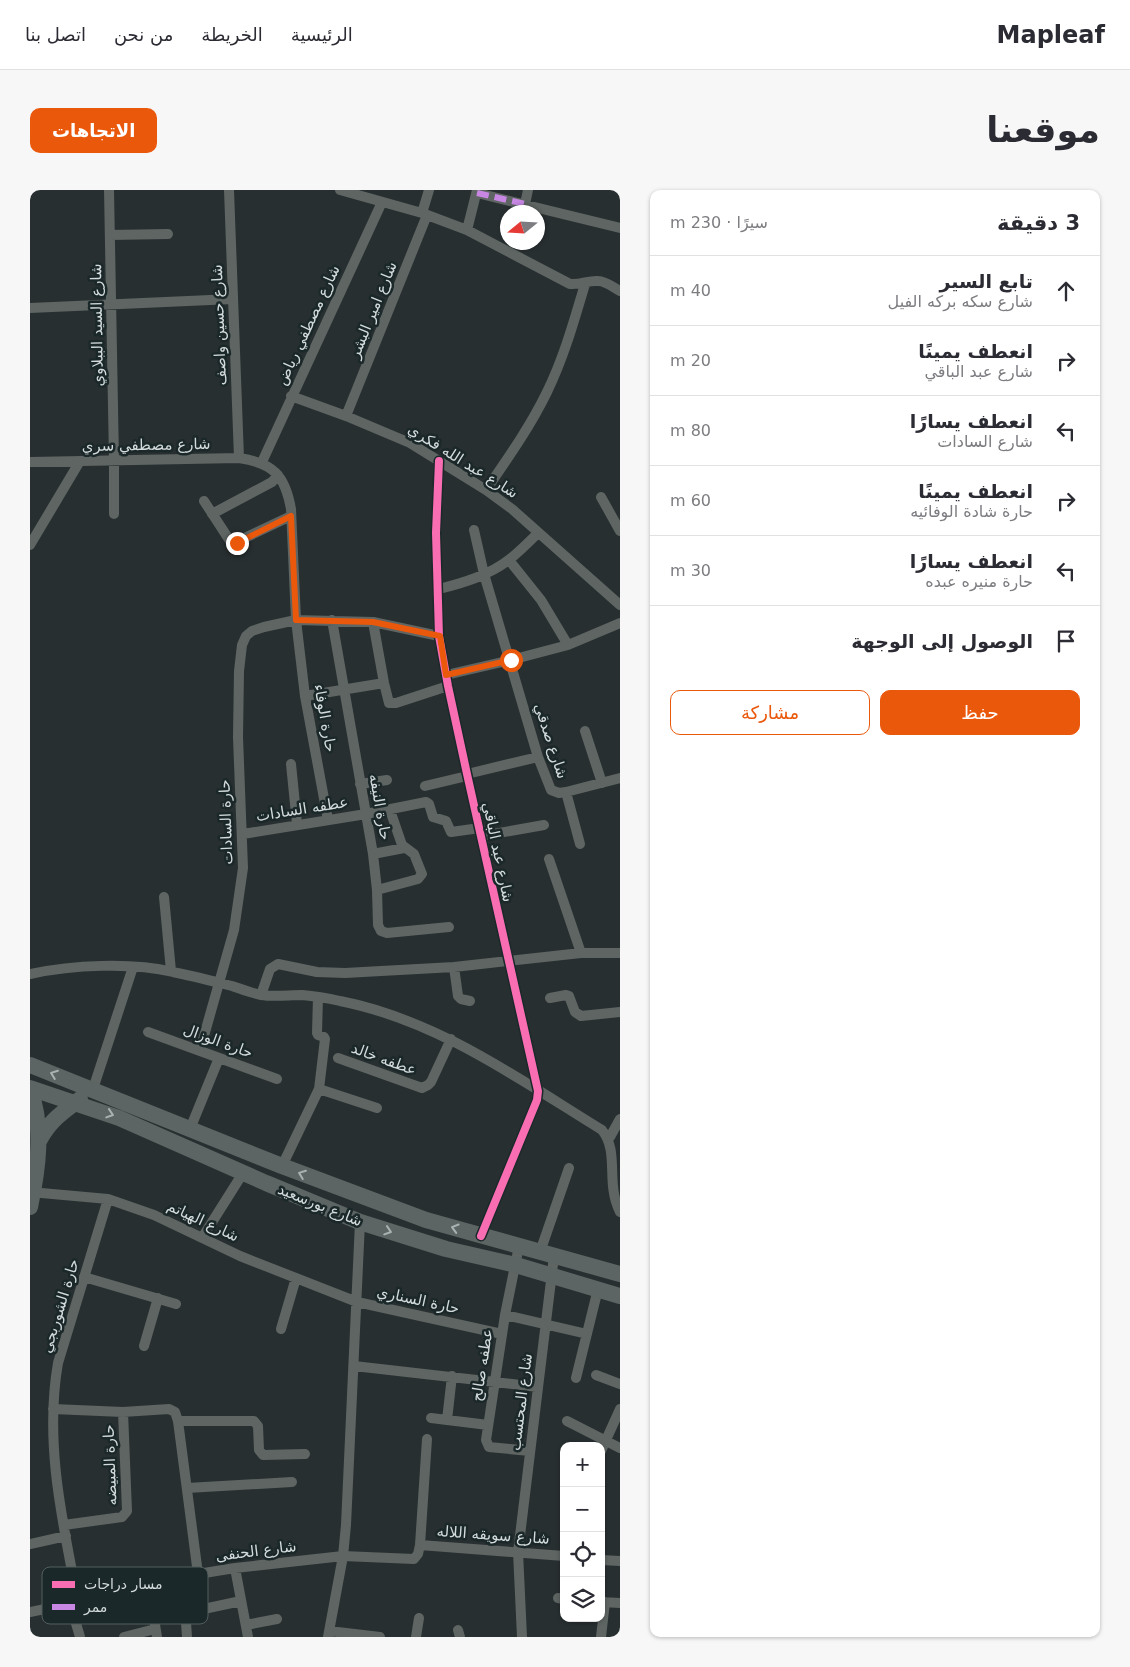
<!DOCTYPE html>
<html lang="ar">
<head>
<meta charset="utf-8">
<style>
	:root { --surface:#fff; --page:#f7f7f7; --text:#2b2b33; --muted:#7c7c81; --line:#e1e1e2; --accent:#ea580c }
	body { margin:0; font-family:"DejaVu Sans","Noto Sans Arabic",sans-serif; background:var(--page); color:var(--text); direction:rtl }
	.controls { position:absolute; right:15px; bottom:15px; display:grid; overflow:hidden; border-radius:10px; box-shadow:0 1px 4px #0004 }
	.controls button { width:45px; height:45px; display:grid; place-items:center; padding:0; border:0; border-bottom:1px solid var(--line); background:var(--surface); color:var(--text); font:25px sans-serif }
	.compass { position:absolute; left:470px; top:15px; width:45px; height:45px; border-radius:50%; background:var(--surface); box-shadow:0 1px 4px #0004; rotate:252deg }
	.stop { position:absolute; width:15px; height:15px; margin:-11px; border:4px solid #ea580c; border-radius:50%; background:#fff }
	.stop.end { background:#ea580c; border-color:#fff; box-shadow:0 1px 5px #0008 }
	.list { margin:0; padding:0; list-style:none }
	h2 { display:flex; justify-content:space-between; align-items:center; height:65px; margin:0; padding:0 20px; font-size:21px }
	h2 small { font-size:16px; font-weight:400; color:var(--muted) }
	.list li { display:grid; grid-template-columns:32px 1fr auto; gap:15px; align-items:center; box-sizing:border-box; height:70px; padding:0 20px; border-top:1px solid var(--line) }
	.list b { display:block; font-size:19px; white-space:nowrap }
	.list p { margin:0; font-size:16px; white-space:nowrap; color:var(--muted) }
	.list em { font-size:16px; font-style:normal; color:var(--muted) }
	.actions { display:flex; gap:10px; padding:15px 20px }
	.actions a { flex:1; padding:11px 0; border:1px solid var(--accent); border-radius:10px; text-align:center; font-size:18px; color:var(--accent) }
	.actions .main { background:var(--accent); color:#fff }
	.icon { flex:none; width:28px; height:28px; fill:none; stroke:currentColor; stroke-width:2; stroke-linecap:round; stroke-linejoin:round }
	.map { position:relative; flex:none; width:590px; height:1447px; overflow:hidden; direction:ltr; border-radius:10px }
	header { display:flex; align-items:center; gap:30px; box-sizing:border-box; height:70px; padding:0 25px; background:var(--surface); border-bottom:1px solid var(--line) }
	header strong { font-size:24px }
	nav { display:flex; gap:28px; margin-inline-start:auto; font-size:18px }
	.intro { display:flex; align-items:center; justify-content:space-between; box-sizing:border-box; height:120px; padding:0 30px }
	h1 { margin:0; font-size:35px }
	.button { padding:12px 22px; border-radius:10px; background:var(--accent); color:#fff; font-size:18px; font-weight:700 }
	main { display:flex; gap:30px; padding:0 30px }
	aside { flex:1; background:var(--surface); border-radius:10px; box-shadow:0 1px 4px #0004 }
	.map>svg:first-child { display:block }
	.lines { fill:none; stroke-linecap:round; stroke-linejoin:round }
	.street { stroke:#5e6563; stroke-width:10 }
	.primary { stroke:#5c6563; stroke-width:16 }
	.quiet { stroke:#c787e3; stroke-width:6; stroke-dasharray:12 6; stroke-linecap:butt }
	.cycleway-casing { stroke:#1b2829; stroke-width:11 }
	.cycleway { stroke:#f96db3; stroke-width:8 }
	.oneway { stroke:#a9b2b2 }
	.route { stroke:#ea580c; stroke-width:6 }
	.labels { text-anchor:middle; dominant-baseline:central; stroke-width:5; stroke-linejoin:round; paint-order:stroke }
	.street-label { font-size:15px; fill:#d3dbdc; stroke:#1b2829 }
	.key { fill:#1b2829; stroke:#525e5f; stroke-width:1 }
	.key-label { font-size:14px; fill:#d3dbdc }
</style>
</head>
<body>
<header>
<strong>Mapleaf</strong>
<nav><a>الرئيسية</a><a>الخريطة</a><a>من نحن</a><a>اتصل بنا</a></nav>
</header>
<div class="intro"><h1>موقعنا</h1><a class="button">الاتجاهات</a></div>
<main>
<aside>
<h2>3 دقيقة<small>سيرًا · 230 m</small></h2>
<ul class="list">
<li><svg class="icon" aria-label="ahead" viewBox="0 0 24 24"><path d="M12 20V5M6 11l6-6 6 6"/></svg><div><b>تابع السير</b><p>شارع سكه بركه الفيل</p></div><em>40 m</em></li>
<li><svg class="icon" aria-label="right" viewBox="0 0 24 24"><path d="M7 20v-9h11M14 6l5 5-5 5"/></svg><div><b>انعطف يمينًا</b><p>شارع عبد الباقي</p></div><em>20 m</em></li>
<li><svg class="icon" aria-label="left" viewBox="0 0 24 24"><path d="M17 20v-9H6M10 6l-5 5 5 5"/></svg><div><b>انعطف يسارًا</b><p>شارع السادات</p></div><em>80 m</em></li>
<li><svg class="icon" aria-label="right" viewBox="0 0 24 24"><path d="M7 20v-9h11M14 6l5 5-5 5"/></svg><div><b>انعطف يمينًا</b><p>حارة شادة الوفائيه</p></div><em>60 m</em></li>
<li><svg class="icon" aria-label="left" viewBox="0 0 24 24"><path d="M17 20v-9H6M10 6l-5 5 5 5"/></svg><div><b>انعطف يسارًا</b><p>حارة منيره عبده</p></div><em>30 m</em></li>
<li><svg class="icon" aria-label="arrive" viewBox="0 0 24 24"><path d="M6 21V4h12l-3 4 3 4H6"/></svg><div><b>الوصول إلى الوجهة</b></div></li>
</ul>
<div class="actions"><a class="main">حفظ</a><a>مشاركة</a></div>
</aside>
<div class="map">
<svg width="590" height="1447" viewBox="0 0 590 1447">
	<rect width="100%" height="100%" fill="#282f30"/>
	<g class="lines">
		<!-- street -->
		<path class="street" d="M 79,0 L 84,270 L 84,324
			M 199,0 L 209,268
			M 310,0 L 392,23 L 437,40 L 540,94 C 551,95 559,90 568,91 C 576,91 584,98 590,101
			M 447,3 L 590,38
			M 495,14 L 498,0
			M 392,23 L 399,0
			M 437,40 L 447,0
			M 80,45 L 138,44
			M 0,118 L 203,109
			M 261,206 L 316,226 L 380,253 L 456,300 L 482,319 L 590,415
			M 316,226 L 397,25
			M 409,271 L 406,343 L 409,446 L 418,496 L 437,584 L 508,901 L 507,910 L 451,1046
			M 0,272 L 209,268 C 243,273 255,285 261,319 L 266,430 L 275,506 L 298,630
			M 232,272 L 352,12
			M 456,300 C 478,268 500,237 517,202 C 534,167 544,131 555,94
			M 571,307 L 590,341
			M 174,311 L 202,354 L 261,326
			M 182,324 L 242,292 L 248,285
			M 444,340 L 454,384 L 508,567 L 521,600 L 529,603 L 536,602 L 590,588
			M 0,355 L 50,271
			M 479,370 L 511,410 L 538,455
			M 409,399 C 433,393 460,385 480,369 C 490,361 499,352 508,343
			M 302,430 L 343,664 L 347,700 L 348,735 L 351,741 L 357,743 L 419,737
			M 343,432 L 354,493 L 359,513 L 366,513 L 418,496
			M 416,485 L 481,470 L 538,455 L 590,433
			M 275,506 L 354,493
			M 555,541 L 572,593
			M 261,574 L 267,634
			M 437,584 L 508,567
			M 330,594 L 357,590
			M 395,596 L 437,586
			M 536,602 L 550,654
			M 213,644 L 336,624 L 396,612 L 399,614 L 403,627 L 416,631 L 421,642 L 450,638
			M 452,646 L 514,635
			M 343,664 L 374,658
			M 519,669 L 551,763
			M 347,700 L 388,689 L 392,684 L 384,664 L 372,655 L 360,620
			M 134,707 L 141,781
			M 424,777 L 428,806 L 431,809 L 440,811
			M 0,784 C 42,775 101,772 143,782 C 163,786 182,791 202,796 C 211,799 221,803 231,805 C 244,807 259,805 272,805 C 285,806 297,808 310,811 C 407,830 489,889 572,940 C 590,963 575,992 590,1022
			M 231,805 L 240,779 L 248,774 L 287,782 L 315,783 L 424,777 L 551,763 L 590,763
			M 520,808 L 536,805 L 539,806 L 545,822 L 551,826 L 590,822
			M 118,842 L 247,889
			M 170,860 L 204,740 L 213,678 L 208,547 L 209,481 L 212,455 L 216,446 L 222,441 L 234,437 L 266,430 L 343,432 L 409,446
			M 308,868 L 392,898 L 398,895 L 401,892 L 421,849
			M 63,899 L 103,777
			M 289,899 L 347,918
			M 160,939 L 189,868
			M 580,947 L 590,929
			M 252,976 L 289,899 L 295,849 L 294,847 L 288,845 L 287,843 L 288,807
			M 0,1002 L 78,1009 L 124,1025 L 210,1066 L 327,1112 L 472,1144
			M 172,1048 L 213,983
			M 489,1056 L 475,1125 L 456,1250 L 459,1257 L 500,1261
			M 510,1062 L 539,978
			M 54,1087 L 146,1114
			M 475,1125 L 557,1144
			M 251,1139 L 266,1088
			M 114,1156 L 128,1108
			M 324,1176 L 508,1197
			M 566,1185 L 590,1194
			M 546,1188 L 568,1099
			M 23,1219 L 93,1222 L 139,1219 L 145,1222 L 148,1231 L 224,1231 L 228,1236 L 229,1260 L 233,1265 L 275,1264
			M 401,1228 L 458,1235
			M 417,1230 L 422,1186
			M 148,1231 L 168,1384
			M 537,1231 L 590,1258
			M 571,1261 L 590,1219
			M 157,1298 L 262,1292
			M 34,1335 L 92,1327 L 97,1321 L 93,1222
			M 0,1354 L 36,1346
			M 390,1355 L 534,1366
			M 571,1370 L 590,1371
			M 205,1378 L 218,1447
			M 153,1388 L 157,1447
			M 119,1397 L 127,1447
			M 528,1408 L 534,1409
			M 48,1412 C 33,1334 14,1253 28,1173 L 78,1009
			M 571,1412 L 590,1413
			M 40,1413 L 50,1447
			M 0,1422 L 119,1397 L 168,1384 L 205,1378 L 313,1366 L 384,1369 L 388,1364 L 390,1355 L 397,1249
			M 155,1423 L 211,1411
			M 216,1435 L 247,1429
			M 428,1440 L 430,1447
			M 299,1441 L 350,1447
			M 94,1447 L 125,1439
			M 298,1447 L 313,1366 L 316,1335 L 330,1032
			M 386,1447 L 389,1428
			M 492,1447 L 488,1362 L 524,1066
			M 571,1447 L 575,1412"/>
		<!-- primary -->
		<path class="primary" d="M 0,875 L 252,976 L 396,1030 L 590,1084
			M 0,898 L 89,928 L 236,993 L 330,1032 L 416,1059 L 486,1075 L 590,1106
			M 0,900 C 14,937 8,979 0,1017
			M 9,951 C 20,930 32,923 50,909"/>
		<!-- quiet -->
		<path class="quiet" d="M 447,3 L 495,14"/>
		<!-- cycleway casing -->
		<g class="cycleway-casing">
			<path id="cycleway" d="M 409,271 L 406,343 L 409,446 L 418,496 L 437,584 L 508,901 L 507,910 L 451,1046"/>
		</g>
		<!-- cycleway -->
		<use href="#cycleway" class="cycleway"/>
	</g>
	<!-- one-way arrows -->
	<defs><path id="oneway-chevron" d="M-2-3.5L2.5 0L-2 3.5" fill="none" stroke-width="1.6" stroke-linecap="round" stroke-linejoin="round" transform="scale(1.25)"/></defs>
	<g class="oneway">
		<use href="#oneway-chevron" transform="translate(24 884) rotate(-159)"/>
		<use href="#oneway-chevron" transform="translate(80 924) rotate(18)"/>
		<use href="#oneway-chevron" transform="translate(272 984) rotate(-159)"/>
		<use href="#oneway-chevron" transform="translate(425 1038) rotate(-164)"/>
		<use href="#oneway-chevron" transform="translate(358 1041) rotate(18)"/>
	</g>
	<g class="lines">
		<!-- route -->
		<path class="route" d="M 207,353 L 261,326 L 266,430 L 343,432 L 410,446 L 416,485 L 481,470"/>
	</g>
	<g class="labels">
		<!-- street labels -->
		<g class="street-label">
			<text transform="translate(343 120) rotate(-68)">شارع امير البشر</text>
			<text transform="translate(67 135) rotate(-91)">شارع السيد الببلاوي</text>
			<text transform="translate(189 135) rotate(-92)">شارع حسين واصف</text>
			<text transform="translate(278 135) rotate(-65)">شارع مصطفي رياض</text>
			<text transform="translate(116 255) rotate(-1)">شارع مصطفي سري</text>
			<text transform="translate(433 271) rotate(32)">شارع عبد الله فكري</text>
			<text transform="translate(295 528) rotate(80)">حارة الوفاء</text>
			<text transform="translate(521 551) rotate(72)">شارع صدقي</text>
			<text transform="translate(350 617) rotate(80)">حارة النيفه</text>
			<text transform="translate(272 619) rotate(-9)">عطفه السادات</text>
			<text transform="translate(196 632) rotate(-92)">حارة السادات</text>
			<text transform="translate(468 662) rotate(78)">شارع عبد الباقي</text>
			<text transform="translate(188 851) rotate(20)">حارة الوزال</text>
			<text transform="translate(354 869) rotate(20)">عطفه خالد</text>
			<text transform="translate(290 1015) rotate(22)">شارع بورسعيد</text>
			<text transform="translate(173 1031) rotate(25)">شارع الهياتم</text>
			<text transform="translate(388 1110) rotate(12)">حارة السناري</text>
			<text transform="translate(30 1116) rotate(-73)">حارة الشوربجي</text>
			<text transform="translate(452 1175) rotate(-81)">عطفه صالح</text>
			<text transform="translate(491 1212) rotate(-83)">شارع المحتسب</text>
			<text transform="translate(80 1275) rotate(-92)">حارة المبيضه</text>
			<text transform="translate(463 1345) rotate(4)">شارع سويقه اللاله</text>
			<text transform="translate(226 1361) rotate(-7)">شارع الحنفى</text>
		</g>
	</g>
	<!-- legend -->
	<rect x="12" y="1377" width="166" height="57" rx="8" class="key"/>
	<rect x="22" y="1391" width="23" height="7" fill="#f96db3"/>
	<rect x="22" y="1414" width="23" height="6" fill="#c787e3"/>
	<g class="key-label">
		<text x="54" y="1399">مسار دراجات</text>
		<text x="54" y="1422">ممر</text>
	</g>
</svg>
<div class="controls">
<button>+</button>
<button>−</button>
<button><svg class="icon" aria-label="locate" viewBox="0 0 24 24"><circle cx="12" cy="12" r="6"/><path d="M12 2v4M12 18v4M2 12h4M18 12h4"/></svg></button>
<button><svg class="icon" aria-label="layers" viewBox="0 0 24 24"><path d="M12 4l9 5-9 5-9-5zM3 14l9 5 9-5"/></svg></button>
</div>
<svg class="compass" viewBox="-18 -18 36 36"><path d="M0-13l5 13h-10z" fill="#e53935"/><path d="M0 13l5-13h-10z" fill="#7c7c81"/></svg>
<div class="stop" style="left:481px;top:470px"></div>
<div class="stop end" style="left:207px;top:353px"></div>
</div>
</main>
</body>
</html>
